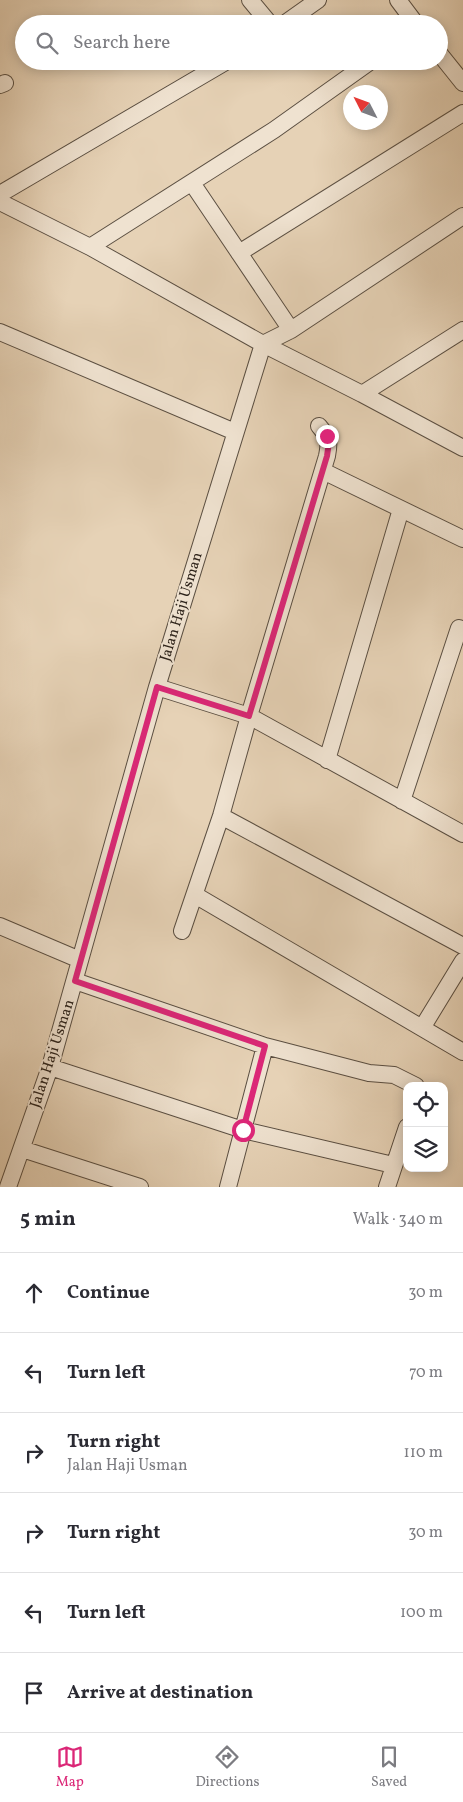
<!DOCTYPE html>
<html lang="en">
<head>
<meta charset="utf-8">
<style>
	:root { --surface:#fff; --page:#f7f7f7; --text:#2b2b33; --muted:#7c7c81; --line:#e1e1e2; --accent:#db2777 }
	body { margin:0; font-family:Vollkorn,serif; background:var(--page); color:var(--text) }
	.controls { position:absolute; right:15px; bottom:15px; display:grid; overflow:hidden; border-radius:10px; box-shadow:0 2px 12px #0003 }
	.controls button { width:45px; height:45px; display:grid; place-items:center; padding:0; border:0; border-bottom:1px solid var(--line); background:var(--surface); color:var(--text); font:25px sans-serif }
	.compass { position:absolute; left:343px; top:85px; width:45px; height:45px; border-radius:50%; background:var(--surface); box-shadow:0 2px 12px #0003; rotate:312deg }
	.stop { position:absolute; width:15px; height:15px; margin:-11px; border:4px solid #db2777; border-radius:50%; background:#fff }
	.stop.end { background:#db2777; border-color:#fff; box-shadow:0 1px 5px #0008 }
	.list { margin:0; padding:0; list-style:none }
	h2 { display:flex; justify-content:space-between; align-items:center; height:65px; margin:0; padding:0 20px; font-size:21px }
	h2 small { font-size:16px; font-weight:400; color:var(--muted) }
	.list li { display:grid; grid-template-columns:32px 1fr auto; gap:15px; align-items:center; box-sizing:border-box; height:80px; padding:0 20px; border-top:1px solid var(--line) }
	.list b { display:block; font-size:19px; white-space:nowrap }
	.list p { margin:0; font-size:16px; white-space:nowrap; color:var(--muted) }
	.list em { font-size:16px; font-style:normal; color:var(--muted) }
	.icon { flex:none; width:28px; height:28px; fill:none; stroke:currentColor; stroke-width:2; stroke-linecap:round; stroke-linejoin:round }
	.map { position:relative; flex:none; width:463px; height:1187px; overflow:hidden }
	.search { position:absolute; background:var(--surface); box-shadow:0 2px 12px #0003; left:15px; right:15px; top:15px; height:55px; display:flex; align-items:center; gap:12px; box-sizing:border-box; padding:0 18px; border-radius:28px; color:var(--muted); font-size:19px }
	.sheet { height:545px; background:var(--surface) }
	nav { display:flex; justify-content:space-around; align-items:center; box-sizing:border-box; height:70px; border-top:1px solid var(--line); background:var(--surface); font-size:14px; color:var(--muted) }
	nav a { display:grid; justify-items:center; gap:2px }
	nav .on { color:var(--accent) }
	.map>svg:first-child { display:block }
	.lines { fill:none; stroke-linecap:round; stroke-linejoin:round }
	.minor-casing { stroke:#5b4f42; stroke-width:18 }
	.minor { stroke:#efe2d0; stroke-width:16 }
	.route { stroke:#db2777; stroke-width:6 }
	.labels { text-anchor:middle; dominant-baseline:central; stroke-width:4; stroke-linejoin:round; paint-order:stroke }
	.street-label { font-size:15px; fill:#2d231b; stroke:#efe2d0 }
</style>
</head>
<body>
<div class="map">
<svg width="463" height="1187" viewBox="0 0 463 1187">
	<rect width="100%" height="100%" fill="#e6d2b6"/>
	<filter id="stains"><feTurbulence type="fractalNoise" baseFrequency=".004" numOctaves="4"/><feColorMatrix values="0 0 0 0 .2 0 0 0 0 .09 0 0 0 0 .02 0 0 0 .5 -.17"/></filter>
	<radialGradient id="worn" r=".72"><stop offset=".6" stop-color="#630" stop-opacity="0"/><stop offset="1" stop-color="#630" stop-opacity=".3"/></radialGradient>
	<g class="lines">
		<!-- minor casing -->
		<g class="minor-casing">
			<path id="minor" d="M 250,0 L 270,24
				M 398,0 L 416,24
				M 284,24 L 318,0
				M 439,53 L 463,83
				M 0,85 L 5,83
				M 192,183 L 291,330
				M 0,194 L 227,61
				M 0,202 L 90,247 L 263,344 L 362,394 L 463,448
				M 90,247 L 274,130 L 371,61
				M 239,253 L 463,113
				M 0,332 L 235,432
				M 263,344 L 291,330 L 463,216
				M 362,394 L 463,330
				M 323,471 L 463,539
				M 157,687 L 249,716 L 463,834
				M 327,760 L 401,509
				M 402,801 L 459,628
				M 221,816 L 463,946
				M 195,895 L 463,1052
				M 0,926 L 80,960
				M 182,931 L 221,816 L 249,716 L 327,456 C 330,440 329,438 319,426
				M 75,981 L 265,1046 L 369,1073 L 394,1075 L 416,1086
				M 422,1028 L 463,961
				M 50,1067 L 243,1130 L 393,1165
				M 22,1149 L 140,1187
				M 8,1187 L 50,1067 L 157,687 L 263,344
				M 228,1187 L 265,1046
				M 387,1187 L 407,1127"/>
		</g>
		<!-- minor -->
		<use href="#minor" class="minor"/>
	</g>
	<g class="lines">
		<!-- route -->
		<path class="route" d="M 243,1130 L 265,1046 L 75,981 L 157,687 L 249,716 L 327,456 L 329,442 L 327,436"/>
	</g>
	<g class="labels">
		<!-- street labels -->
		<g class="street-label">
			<text transform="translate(182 607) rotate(-73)">Jalan Haji Usman</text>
			<text transform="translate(53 1054) rotate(-72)">Jalan Haji Usman</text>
		</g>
	</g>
	<rect width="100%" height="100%" filter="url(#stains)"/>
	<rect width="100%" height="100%" fill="url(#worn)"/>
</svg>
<div class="controls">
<button><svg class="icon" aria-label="locate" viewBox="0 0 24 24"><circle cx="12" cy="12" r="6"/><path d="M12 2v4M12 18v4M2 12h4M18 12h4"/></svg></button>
<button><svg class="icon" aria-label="layers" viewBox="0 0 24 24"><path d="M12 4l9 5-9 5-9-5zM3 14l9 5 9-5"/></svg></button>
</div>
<svg class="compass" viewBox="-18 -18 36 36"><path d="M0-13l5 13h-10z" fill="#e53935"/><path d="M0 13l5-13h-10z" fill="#7c7c81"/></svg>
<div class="stop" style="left:243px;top:1130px"></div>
<div class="stop end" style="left:327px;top:436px"></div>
<div class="search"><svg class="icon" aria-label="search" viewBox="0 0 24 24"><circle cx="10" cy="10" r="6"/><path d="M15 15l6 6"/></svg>Search here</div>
</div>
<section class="sheet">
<h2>5 min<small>Walk · 340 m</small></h2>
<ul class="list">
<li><svg class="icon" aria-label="ahead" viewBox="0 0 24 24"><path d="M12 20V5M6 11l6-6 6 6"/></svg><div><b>Continue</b></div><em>30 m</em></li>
<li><svg class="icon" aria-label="left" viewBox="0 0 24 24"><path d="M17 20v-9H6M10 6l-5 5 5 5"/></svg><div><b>Turn left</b></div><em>70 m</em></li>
<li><svg class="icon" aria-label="right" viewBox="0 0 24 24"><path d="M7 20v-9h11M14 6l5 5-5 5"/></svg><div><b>Turn right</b><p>Jalan Haji Usman</p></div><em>110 m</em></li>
<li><svg class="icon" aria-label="right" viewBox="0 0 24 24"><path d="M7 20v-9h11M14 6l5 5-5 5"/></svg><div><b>Turn right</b></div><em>30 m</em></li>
<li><svg class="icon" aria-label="left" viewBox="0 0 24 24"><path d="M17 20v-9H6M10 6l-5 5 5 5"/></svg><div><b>Turn left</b></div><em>100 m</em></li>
<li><svg class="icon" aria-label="arrive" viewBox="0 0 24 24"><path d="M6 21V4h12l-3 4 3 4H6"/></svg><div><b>Arrive at destination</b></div></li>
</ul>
</section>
<nav>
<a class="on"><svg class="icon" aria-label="map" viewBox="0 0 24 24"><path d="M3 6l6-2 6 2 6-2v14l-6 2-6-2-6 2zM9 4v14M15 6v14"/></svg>Map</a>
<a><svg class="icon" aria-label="directions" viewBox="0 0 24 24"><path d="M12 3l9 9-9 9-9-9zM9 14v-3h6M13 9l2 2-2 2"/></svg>Directions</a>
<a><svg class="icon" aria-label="saved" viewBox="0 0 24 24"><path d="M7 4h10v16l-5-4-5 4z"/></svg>Saved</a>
</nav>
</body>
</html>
